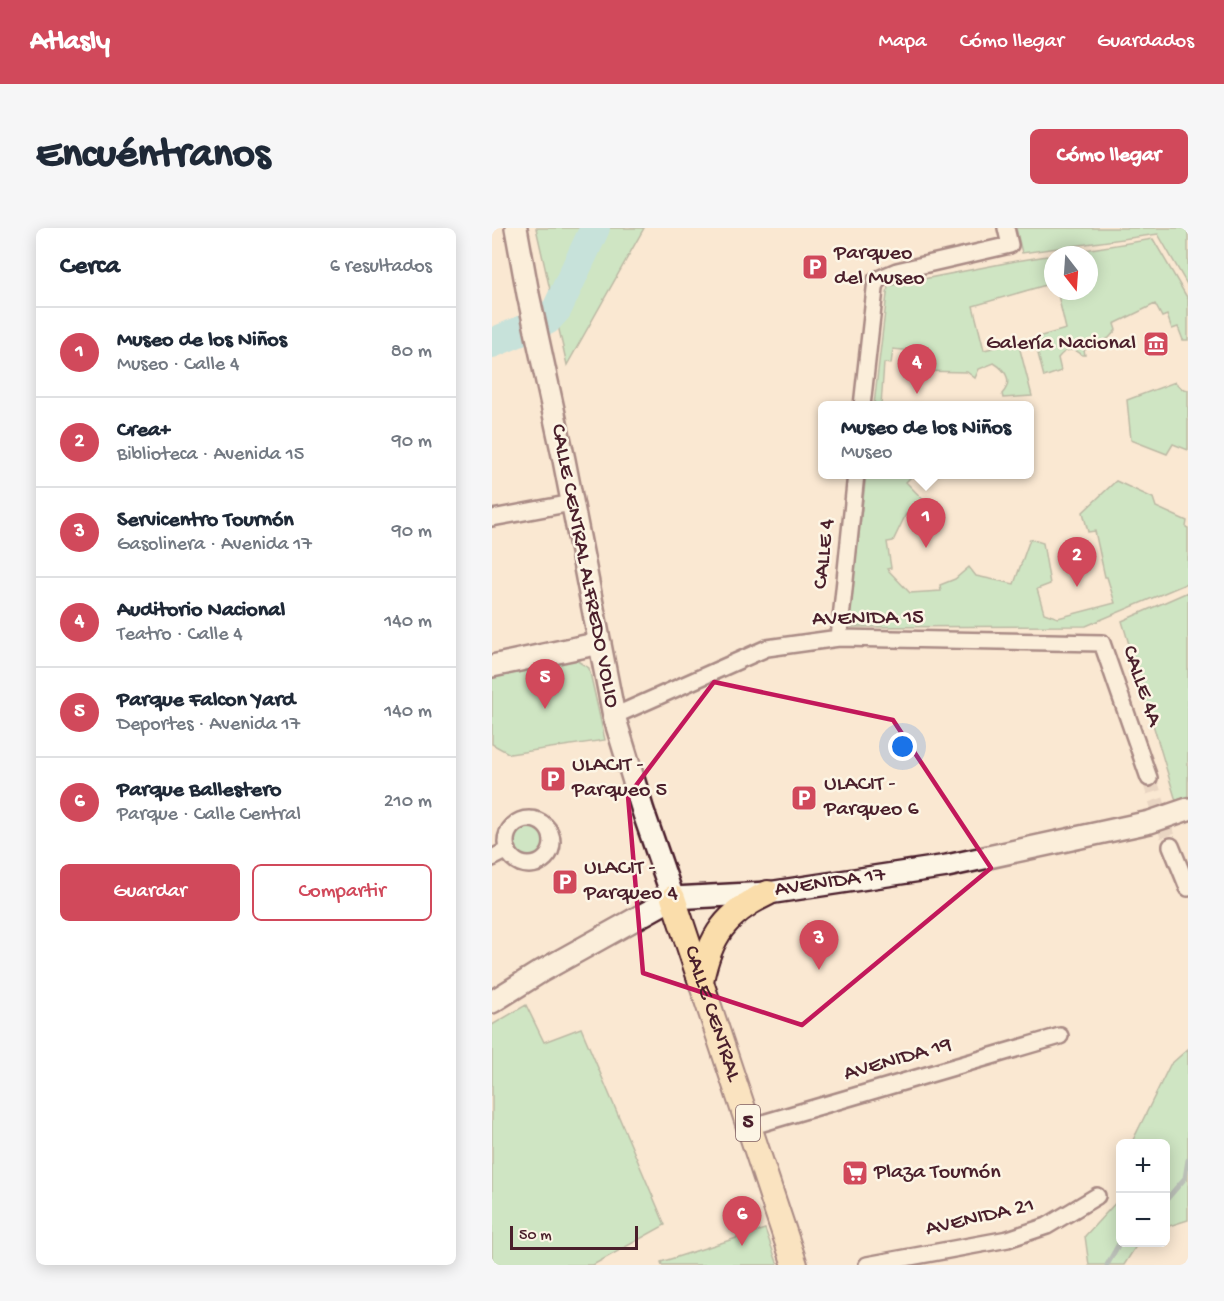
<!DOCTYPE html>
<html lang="es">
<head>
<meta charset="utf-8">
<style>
	:root { --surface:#fff; --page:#f6f6f7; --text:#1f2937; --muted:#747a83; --line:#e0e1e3; --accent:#d1495b }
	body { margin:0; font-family:"Gochi Hand",sans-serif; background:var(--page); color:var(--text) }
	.controls { position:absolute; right:18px; bottom:18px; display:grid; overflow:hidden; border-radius:9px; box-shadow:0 3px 15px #0003 }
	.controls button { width:54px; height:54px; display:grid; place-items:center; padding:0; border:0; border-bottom:2px solid var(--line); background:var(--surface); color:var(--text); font:30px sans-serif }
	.compass { position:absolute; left:552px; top:18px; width:54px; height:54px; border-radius:50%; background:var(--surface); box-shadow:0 3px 15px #0003; rotate:163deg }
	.scale { position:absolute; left:18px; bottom:15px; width:128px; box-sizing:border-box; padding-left:6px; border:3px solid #4a1f2b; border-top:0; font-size:16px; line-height:21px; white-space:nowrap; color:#4a1f2b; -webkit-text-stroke:4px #fcf5e5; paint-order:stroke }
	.you { position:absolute; left:411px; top:519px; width:21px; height:21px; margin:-15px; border:4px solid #fff; border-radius:50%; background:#1a73e8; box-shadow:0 0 0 9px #1a73e833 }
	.badge { display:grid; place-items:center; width:39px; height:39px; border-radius:50%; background:var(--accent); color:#fff; font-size:20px; font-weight:700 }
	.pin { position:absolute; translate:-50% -50px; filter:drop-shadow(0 2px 3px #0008) }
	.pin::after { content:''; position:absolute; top:32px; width:21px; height:18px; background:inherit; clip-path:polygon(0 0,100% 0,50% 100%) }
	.popup { position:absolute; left:326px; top:173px; width:216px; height:78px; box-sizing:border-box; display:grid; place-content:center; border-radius:9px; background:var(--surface); filter:drop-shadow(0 2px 4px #0005); font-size:20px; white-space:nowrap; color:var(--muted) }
	.popup b { font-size:22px; color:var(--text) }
	.popup::after { content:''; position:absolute; left:50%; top:100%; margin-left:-12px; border:12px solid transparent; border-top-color:var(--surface) }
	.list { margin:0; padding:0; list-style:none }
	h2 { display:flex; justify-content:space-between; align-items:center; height:78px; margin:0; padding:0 24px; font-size:26px }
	h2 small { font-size:20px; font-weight:400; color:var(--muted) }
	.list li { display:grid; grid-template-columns:39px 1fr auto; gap:18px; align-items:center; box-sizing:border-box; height:90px; padding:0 24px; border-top:2px solid var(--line) }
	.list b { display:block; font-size:22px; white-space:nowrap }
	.list p { margin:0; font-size:20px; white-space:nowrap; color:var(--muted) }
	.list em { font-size:20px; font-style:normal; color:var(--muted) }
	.actions { display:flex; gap:12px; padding:18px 24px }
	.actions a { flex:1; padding:14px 0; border:2px solid var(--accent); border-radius:9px; text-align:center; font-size:21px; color:var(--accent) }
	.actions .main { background:var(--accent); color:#fff }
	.map { position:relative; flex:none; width:696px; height:1037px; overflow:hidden; border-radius:9px }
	header { display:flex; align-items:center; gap:36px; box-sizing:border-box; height:84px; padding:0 30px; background:var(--accent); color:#fff }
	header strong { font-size:28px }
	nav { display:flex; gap:33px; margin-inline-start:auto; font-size:21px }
	.intro { display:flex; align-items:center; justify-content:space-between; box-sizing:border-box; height:144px; padding:0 36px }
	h1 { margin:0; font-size:42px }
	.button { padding:15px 27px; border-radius:9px; background:var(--accent); color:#fff; font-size:21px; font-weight:700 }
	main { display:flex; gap:36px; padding:0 36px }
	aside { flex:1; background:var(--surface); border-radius:9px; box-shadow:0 3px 15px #0003 }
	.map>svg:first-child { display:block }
	.green { fill:#9be3b1; stroke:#72816e; stroke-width:1.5 }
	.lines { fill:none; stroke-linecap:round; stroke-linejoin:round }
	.stream { stroke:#70909a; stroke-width:5 }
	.river { stroke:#8adbe4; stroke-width:30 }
	.street-tunnel { stroke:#d7c0b1; stroke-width:15; stroke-dasharray:15 8; stroke-linecap:butt }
	.street-casing { stroke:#4a1f2b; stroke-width:20 }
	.secondary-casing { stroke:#4a1f2b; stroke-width:26 }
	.primary-casing { stroke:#4a1f2b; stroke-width:28 }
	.street { stroke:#fcf5e5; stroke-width:15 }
	.secondary { stroke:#fcf5e5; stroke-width:21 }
	.primary { stroke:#faddab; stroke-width:24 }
	.marked { fill:none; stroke:#c2185b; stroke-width:4.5; stroke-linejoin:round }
	.labels { text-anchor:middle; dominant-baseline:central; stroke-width:5; stroke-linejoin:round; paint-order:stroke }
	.shield { fill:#fcf5e5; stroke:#7f5f63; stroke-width:1.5 }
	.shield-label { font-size:21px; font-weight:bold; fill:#4a1f2b }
	.poi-label { font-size:22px; fill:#4a1f2b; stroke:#fcf5e5; text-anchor:start }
	.street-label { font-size:22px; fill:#4a1f2b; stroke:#fcf5e5 }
</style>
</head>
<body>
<header>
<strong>Atlasly</strong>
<nav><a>Mapa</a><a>Cómo llegar</a><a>Guardados</a></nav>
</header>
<div class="intro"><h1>Encuéntranos</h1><a class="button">Cómo llegar</a></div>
<main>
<aside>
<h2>Cerca<small>6 resultados</small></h2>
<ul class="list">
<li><span class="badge">1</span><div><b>Museo de los Niños</b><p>Museo · Calle 4</p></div><em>80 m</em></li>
<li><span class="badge">2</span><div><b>Crea+</b><p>Biblioteca · Avenida 15</p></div><em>90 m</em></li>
<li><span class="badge">3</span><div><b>Servicentro Tournón</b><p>Gasolinera · Avenida 17</p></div><em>90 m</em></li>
<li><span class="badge">4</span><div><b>Auditorio Nacional</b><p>Teatro · Calle 4</p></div><em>140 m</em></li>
<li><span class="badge">5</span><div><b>Parque Falcon Yard</b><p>Deportes · Avenida 17</p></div><em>140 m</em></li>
<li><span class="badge">6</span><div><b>Parque Ballestero</b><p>Parque · Calle Central</p></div><em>210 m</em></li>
</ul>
<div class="actions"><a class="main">Guardar</a><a>Compartir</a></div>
</aside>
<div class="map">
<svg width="696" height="1037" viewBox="0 0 696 1037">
	<rect width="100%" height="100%" fill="#fae8d2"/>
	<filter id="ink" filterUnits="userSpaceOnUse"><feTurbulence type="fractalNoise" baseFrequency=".0167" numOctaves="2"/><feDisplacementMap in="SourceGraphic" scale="12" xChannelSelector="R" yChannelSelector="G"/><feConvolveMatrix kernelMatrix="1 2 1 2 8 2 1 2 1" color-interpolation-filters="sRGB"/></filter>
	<g filter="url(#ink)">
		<!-- green -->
		<path class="green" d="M 44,0 L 152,0 L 75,137 Z
			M 524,0 L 696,0 L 696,58 L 666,6 L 530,25 Z
			M 661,11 L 696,71 L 696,112 L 691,112 L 686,99 L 680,101 L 675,87 L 670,89 L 663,76 L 622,96 L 624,102 L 617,110 L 592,122 L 593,127 L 590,127 C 582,119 573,121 566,130 L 569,143 L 552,149 L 542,110 L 574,101 L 565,63 L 597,63 L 597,27 L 561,27 L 561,55 L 481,78 L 492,122 L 526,114 L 540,168 L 511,170 L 510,166 C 521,154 515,143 502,135 L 487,141 L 483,150 L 475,144 L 428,143 L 431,124 L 401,121 L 399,136 L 392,135 L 389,177 L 382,177 L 396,58 L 524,33 Z
			M 683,154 L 689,160 L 696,162 L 696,222 L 681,216 L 675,226 L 639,212 L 635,172 Z
			M 374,247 L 421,247 L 414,254 L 443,284 L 428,299 L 414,286 L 401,313 L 395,314 L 399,340 L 395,341 L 418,365 L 449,363 L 448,357 L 463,351 L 477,339 L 484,348 L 522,356 L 538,311 L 551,315 L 558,356 L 545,361 L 552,385 L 566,390 L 623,375 L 615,349 L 613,349 L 603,303 L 596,304 L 591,284 L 624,253 L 661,270 L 664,279 L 695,293 L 694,299 L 696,300 L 696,355 L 594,398 L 356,399 Z
			M 696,364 L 696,568 L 684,573 L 630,393 Z
			M 82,431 L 97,440 L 113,512 L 18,526 L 0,516 L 0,450 Z
			M20 614a17 17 0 1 1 34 0a17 17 0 1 1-34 0Z
			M 34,777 L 52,814 L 89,800 L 173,997 L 101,1037 L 0,1037 L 0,797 Z
			M 696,821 L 696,992 L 674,999 L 674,916 L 640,915 L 640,914 L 678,837 Z
			M 628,970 L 628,1014 L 646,1015 L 632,1037 L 597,1037 L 593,1008 Z
			M 273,1001 L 286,1037 L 170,1037 L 169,1034 Z"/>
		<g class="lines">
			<!-- stream -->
			<path class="stream" d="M 674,972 L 693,950 L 696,932
				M 615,1037 L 628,1014"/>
			<!-- river -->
			<path class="river" d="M 0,115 L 55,92 L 65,81 L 103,0"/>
			<!-- street-tunnel -->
			<path class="street-tunnel" d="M 657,550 L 679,618"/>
			<!-- street casing -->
			<g class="street-casing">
				<path id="street" d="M 370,178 L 384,52 L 405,43 L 518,17 L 514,0
					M 0,290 L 80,275
					M 347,410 L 364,246
					M 122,488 L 275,420 L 347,410 L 610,415 L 657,550
					M14 614a23 23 0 1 1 46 0a23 23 0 1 1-46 0Z
					M 679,618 L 696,660
					M 0,630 L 16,622
					M 257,899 L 568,808
					M 375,1037 L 516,1011 L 555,998 L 605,968"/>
			</g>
			<!-- secondary casing -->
			<g class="secondary-casing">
				<path id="secondary" d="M 24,0 L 36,66 L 72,232 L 122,488 L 151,583 L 181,670
					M 0,438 L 108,415
					M 0,774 L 48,744 L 181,670 L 276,665 L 455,638 L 658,594 L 696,581"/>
			</g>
			<!-- primary casing -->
			<g class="primary-casing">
				<g id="primary">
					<path id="s1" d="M 181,670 L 303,1037"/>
					<path d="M 209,753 C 218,708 234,685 276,665"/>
				</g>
			</g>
			<!-- street -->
			<use href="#street" class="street"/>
			<!-- secondary -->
			<use href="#secondary" class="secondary"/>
			<!-- primary -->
			<use href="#primary" class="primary"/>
		</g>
	</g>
	<!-- marked area -->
	<path d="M0 0H696V1037H0ZM 222,454 L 401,492 L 499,640 L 310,797 L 151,745 L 136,568 Z" fill="#fae8d2" fill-opacity=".55" fill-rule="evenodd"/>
	<path class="marked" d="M 222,454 L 401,492 L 499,640 L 310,797 L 151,745 L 136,568 Z"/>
	<!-- icons -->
	<defs>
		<g id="parking-square" transform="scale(1.35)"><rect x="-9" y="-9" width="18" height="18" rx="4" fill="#d1495b" stroke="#fcf5e5"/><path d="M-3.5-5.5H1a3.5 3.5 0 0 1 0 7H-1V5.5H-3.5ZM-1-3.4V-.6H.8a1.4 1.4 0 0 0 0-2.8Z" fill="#fff"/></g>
		<g id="museum-square" transform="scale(1.35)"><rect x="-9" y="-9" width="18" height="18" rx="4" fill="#d1495b" stroke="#fcf5e5"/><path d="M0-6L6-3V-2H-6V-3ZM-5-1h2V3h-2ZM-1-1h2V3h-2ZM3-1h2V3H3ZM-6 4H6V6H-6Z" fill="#fff"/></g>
		<g id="supermarket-square" transform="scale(1.35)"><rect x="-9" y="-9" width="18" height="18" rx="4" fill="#d1495b" stroke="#fcf5e5"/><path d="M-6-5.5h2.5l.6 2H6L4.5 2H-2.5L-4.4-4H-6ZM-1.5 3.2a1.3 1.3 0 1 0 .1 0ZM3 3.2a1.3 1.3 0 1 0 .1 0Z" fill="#fff"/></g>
	</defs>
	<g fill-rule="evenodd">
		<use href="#parking-square" x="323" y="39"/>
		<use href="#museum-square" x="664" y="116"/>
		<use href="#parking-square" x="61" y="551"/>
		<use href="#parking-square" x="312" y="570"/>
		<use href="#parking-square" x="73" y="654"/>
		<use href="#supermarket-square" x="363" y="945"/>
	</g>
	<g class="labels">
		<!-- shield labels -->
		<rect class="shield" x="244" y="877" width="24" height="36" rx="4.5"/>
		<g class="shield-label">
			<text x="256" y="895">5</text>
		</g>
		<!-- poi labels -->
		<g class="poi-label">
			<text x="342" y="26">Parqueo<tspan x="342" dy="25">del Museo</tspan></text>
			<text x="644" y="116" text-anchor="end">Galería Nacional</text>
			<text x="80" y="538">ULACIT -<tspan x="80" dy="25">Parqueo 5</tspan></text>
			<text x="332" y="557">ULACIT -<tspan x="332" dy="25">Parqueo 6</tspan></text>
			<text x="92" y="641">ULACIT -<tspan x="92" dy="25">Parqueo 4</tspan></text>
			<text x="382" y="945">Plaza Tournón</text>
		</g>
		<!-- street labels -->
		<g class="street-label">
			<text transform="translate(333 326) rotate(-84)">CALLE 4</text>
			<text transform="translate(92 338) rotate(79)">CALLE CENTRAL ALFREDO VOLIO</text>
			<text transform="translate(376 391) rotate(-1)">AVENIDA 15</text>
			<text transform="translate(649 458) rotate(71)">CALLE 4A</text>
			<text transform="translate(338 655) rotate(-8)">AVENIDA 17</text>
			<text stroke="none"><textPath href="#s1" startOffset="122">CALLE CENTRAL</textPath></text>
			<text transform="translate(406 832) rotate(-16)">AVENIDA 19</text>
			<text transform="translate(488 990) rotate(-13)">AVENIDA 21</text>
		</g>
	</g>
</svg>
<div class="controls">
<button>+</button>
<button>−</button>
</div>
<svg class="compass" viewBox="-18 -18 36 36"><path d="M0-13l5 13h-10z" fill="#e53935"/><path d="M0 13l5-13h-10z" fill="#747a83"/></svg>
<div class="scale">50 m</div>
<div class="you"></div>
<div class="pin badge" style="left:434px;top:320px">1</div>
<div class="popup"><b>Museo de los Niños</b>Museo</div>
<div class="pin badge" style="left:585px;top:359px">2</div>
<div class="pin badge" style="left:327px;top:742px">3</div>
<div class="pin badge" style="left:425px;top:166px">4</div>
<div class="pin badge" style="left:53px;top:481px">5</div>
<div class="pin badge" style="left:250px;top:1018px">6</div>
</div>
</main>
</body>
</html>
